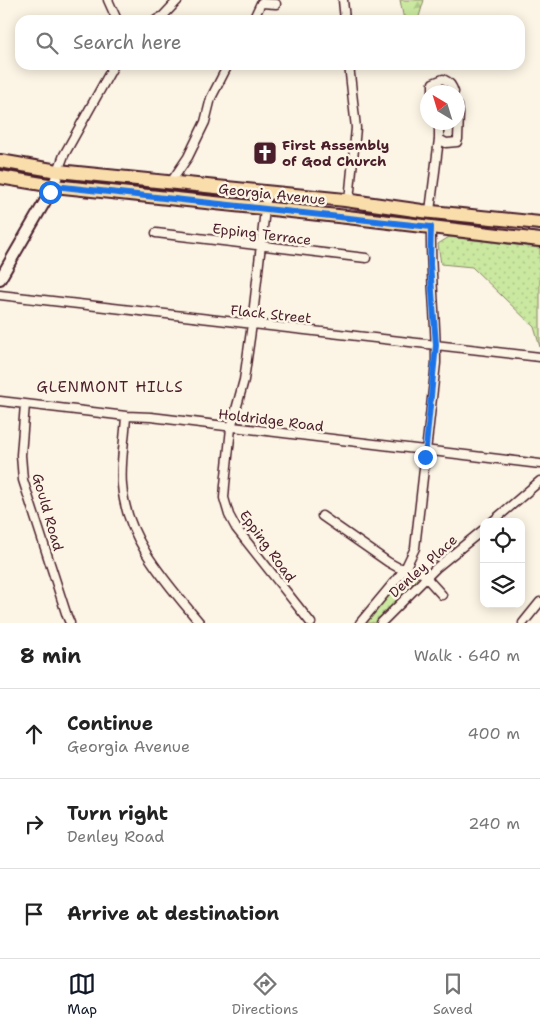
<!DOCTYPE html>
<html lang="en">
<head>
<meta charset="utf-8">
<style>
	:root { --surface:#fff; --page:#f2f2f2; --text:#222; --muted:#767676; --line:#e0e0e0; --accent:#111827 }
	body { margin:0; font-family:"Shantell Sans",sans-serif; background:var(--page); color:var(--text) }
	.controls { position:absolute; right:15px; bottom:15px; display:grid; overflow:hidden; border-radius:10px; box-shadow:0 2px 12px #0003 }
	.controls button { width:45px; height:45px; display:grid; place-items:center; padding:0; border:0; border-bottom:1px solid var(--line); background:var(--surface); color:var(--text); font:25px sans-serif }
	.compass { position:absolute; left:420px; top:85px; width:45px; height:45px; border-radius:50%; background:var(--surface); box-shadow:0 2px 12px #0003; rotate:322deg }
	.stop { position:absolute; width:15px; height:15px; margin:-11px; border:4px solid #1a73e8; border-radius:50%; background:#fff }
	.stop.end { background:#1a73e8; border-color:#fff; box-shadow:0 1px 5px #0008 }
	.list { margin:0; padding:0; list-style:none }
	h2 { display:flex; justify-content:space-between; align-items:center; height:65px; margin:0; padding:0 20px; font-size:21px }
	h2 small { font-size:16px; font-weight:400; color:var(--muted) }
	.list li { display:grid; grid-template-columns:32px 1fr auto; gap:15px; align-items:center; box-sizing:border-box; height:90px; padding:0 20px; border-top:1px solid var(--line) }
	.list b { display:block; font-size:19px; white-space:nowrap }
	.list p { margin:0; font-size:16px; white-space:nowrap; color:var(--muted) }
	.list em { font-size:16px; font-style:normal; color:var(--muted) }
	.icon { flex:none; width:28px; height:28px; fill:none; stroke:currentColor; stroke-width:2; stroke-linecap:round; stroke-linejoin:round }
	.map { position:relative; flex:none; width:540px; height:623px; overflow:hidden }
	.search { position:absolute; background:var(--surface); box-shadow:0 2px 12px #0003; left:15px; right:15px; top:15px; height:55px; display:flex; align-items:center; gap:12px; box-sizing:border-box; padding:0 18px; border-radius:15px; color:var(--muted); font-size:19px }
	.sheet { height:335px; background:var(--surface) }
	nav { display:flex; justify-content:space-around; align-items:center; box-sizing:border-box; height:70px; border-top:1px solid var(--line); background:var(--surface); font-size:14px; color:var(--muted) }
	nav a { display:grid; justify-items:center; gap:2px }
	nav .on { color:var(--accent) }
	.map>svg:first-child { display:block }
	.grass { fill:url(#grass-dots); stroke:#8a8466 }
	.forest { fill:url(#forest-firs); stroke:#8a8466 }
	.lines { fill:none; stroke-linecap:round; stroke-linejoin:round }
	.minor-casing { stroke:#4a1f2b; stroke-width:11 }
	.tertiary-casing { stroke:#4a1f2b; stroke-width:14 }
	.primary-casing { stroke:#4a1f2b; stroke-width:16 }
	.minor { stroke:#fcf5e5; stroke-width:8 }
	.tertiary { stroke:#fcf5e5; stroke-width:10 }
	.primary { stroke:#f9deab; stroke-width:12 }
	.route { stroke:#1a73e8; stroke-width:6 }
	.labels { text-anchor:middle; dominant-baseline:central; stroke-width:5; stroke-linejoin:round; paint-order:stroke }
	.poi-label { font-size:14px; font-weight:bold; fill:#4a1f2b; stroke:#fcf5e5; text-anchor:start }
	.street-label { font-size:14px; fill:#4a1f2b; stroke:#fcf5e5 }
	.neighbourhood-label { font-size:15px; letter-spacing:1px; fill:#4a1f2b; stroke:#fcf5e5 }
</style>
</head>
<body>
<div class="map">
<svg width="540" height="623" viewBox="0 0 540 623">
	<defs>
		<pattern id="grass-dots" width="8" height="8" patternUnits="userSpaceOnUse" patternTransform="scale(1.25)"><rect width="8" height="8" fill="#cae8a0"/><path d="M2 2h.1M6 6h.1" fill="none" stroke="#afc78a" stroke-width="1.8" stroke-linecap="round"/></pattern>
		<pattern id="forest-firs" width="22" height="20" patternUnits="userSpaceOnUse" patternTransform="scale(1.25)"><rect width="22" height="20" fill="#cae8a0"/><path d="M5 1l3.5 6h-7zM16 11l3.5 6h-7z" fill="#afc78a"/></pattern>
	</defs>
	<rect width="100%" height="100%" fill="#fcf5e5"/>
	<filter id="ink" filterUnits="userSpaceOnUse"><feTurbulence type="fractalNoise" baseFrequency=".02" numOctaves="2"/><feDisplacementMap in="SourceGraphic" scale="10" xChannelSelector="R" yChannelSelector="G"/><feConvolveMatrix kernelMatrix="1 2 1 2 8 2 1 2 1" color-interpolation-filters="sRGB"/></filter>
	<g filter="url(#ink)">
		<!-- grass -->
		<path class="grass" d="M 449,237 L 540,248 L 540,347 L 534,327 L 472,267 L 441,264 L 438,244 Z
			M 409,572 L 417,579 L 417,581 L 412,587 L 377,623 L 363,623 L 405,573 Z"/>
		<!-- forest -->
		<path class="forest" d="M 400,0 L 424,0 L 418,20 L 404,20 Z"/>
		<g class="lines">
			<!-- minor casing -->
			<g class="minor-casing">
				<path id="minor" d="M 108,0 L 117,20
					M 343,0 L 345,20
					M 156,20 L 163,16 L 178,0
					M 253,20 L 261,3 L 276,4
					M 433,92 L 433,83 L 443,79 C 450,82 452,86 454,92
					M 439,139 L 446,143 L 457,142 L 458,139 L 459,114 L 458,106
					M 58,171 L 64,155 L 114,65
					M 171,182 L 188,157 L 205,122 L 211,98 L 228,65
					M 267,192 L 252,324 L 244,380 L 231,428 L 225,485 L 224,498 L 229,515 L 236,528 L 311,623
					M 349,201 L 356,128 L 349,65
					M 430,211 L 439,139 L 439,122
					M 156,233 L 366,258
					M 0,295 L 540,357
					M 0,401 L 126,416 L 151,417 L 540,464
					M 25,404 L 21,455 L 23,480 L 67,616 L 70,623
					M 126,416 C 125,439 120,462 122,485 C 126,539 167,583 200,623
					M 322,516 L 388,562 L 397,567 L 422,573 L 442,595
					M 492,522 L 540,481
					M 360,623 L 405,569 L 415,548 L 436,363 C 436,317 430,273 431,227
					M 381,623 L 436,568 L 484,529
					M 523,623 L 540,602"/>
			</g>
			<!-- tertiary casing -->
			<g class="tertiary-casing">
				<path id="tertiary" d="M 0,279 L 54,186 L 58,171"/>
			</g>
			<!-- primary casing -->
			<g class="primary-casing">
				<path id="primary" d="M 0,161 L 58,171 L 345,200 L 422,211 L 540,223
					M 0,177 L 54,186 L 347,217 L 540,240"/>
			</g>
			<!-- minor -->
			<use href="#minor" class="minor"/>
			<!-- tertiary -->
			<use href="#tertiary" class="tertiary"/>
			<!-- primary -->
			<use href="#primary" class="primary"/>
		</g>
	</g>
	<g class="lines" filter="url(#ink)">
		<!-- route -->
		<path class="route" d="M 50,192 L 54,186 L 431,227 L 430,264 L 436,345 L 425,457"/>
	</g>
	<!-- icons -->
	<defs>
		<g id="church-square" transform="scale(1.25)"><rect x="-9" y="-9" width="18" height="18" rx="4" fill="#4a1f2b" stroke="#fcf5e5"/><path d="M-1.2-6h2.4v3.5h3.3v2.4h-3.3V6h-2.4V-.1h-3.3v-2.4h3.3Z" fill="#fff"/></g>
	</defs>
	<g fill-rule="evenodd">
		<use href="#church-square" x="265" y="153"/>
	</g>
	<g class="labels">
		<!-- poi labels -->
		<g class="poi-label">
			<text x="282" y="145">First Assembly<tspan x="282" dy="16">of God Church</tspan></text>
		</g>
		<!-- street labels -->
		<g class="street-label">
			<text transform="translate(272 194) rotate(6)">Georgia Avenue</text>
			<text transform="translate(262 234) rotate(7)">Epping Terrace</text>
			<text transform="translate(271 314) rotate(6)">Flack Street</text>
			<text transform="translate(271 420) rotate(7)">Holdridge Road</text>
			<text transform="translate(48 512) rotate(74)">Gould Road</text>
			<text transform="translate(268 546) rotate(54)">Epping Road</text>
			<text transform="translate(423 566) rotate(-42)">Denley Place</text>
		</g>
		<!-- neighbourhood labels -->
		<g class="neighbourhood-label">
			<text x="110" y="387">GLENMONT HILLS</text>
		</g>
	</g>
</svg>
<div class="controls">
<button><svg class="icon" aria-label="locate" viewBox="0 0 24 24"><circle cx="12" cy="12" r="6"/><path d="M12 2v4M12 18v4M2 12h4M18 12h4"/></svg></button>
<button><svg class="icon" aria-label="layers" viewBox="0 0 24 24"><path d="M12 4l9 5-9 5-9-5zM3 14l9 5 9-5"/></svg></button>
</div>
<svg class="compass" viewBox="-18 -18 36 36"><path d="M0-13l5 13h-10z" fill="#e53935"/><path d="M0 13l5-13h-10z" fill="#767676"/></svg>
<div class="stop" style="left:50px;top:192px"></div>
<div class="stop end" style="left:425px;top:457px"></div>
<div class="search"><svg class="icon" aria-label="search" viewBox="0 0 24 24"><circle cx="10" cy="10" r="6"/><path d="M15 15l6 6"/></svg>Search here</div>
</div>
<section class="sheet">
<h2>8 min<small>Walk · 640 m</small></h2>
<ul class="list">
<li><svg class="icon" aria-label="ahead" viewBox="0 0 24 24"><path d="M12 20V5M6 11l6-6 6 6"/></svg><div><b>Continue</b><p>Georgia Avenue</p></div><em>400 m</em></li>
<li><svg class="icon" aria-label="right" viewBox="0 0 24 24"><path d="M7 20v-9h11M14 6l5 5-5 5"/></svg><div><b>Turn right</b><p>Denley Road</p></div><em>240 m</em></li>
<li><svg class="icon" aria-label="arrive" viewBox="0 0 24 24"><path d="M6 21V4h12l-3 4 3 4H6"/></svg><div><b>Arrive at destination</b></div></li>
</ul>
</section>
<nav>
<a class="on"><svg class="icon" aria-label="map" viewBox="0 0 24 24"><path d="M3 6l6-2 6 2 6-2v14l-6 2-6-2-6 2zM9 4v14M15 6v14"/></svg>Map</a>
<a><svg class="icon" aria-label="directions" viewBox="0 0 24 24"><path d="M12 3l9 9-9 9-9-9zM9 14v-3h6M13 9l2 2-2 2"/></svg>Directions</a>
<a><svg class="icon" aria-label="saved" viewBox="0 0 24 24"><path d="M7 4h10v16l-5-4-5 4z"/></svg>Saved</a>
</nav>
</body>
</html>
